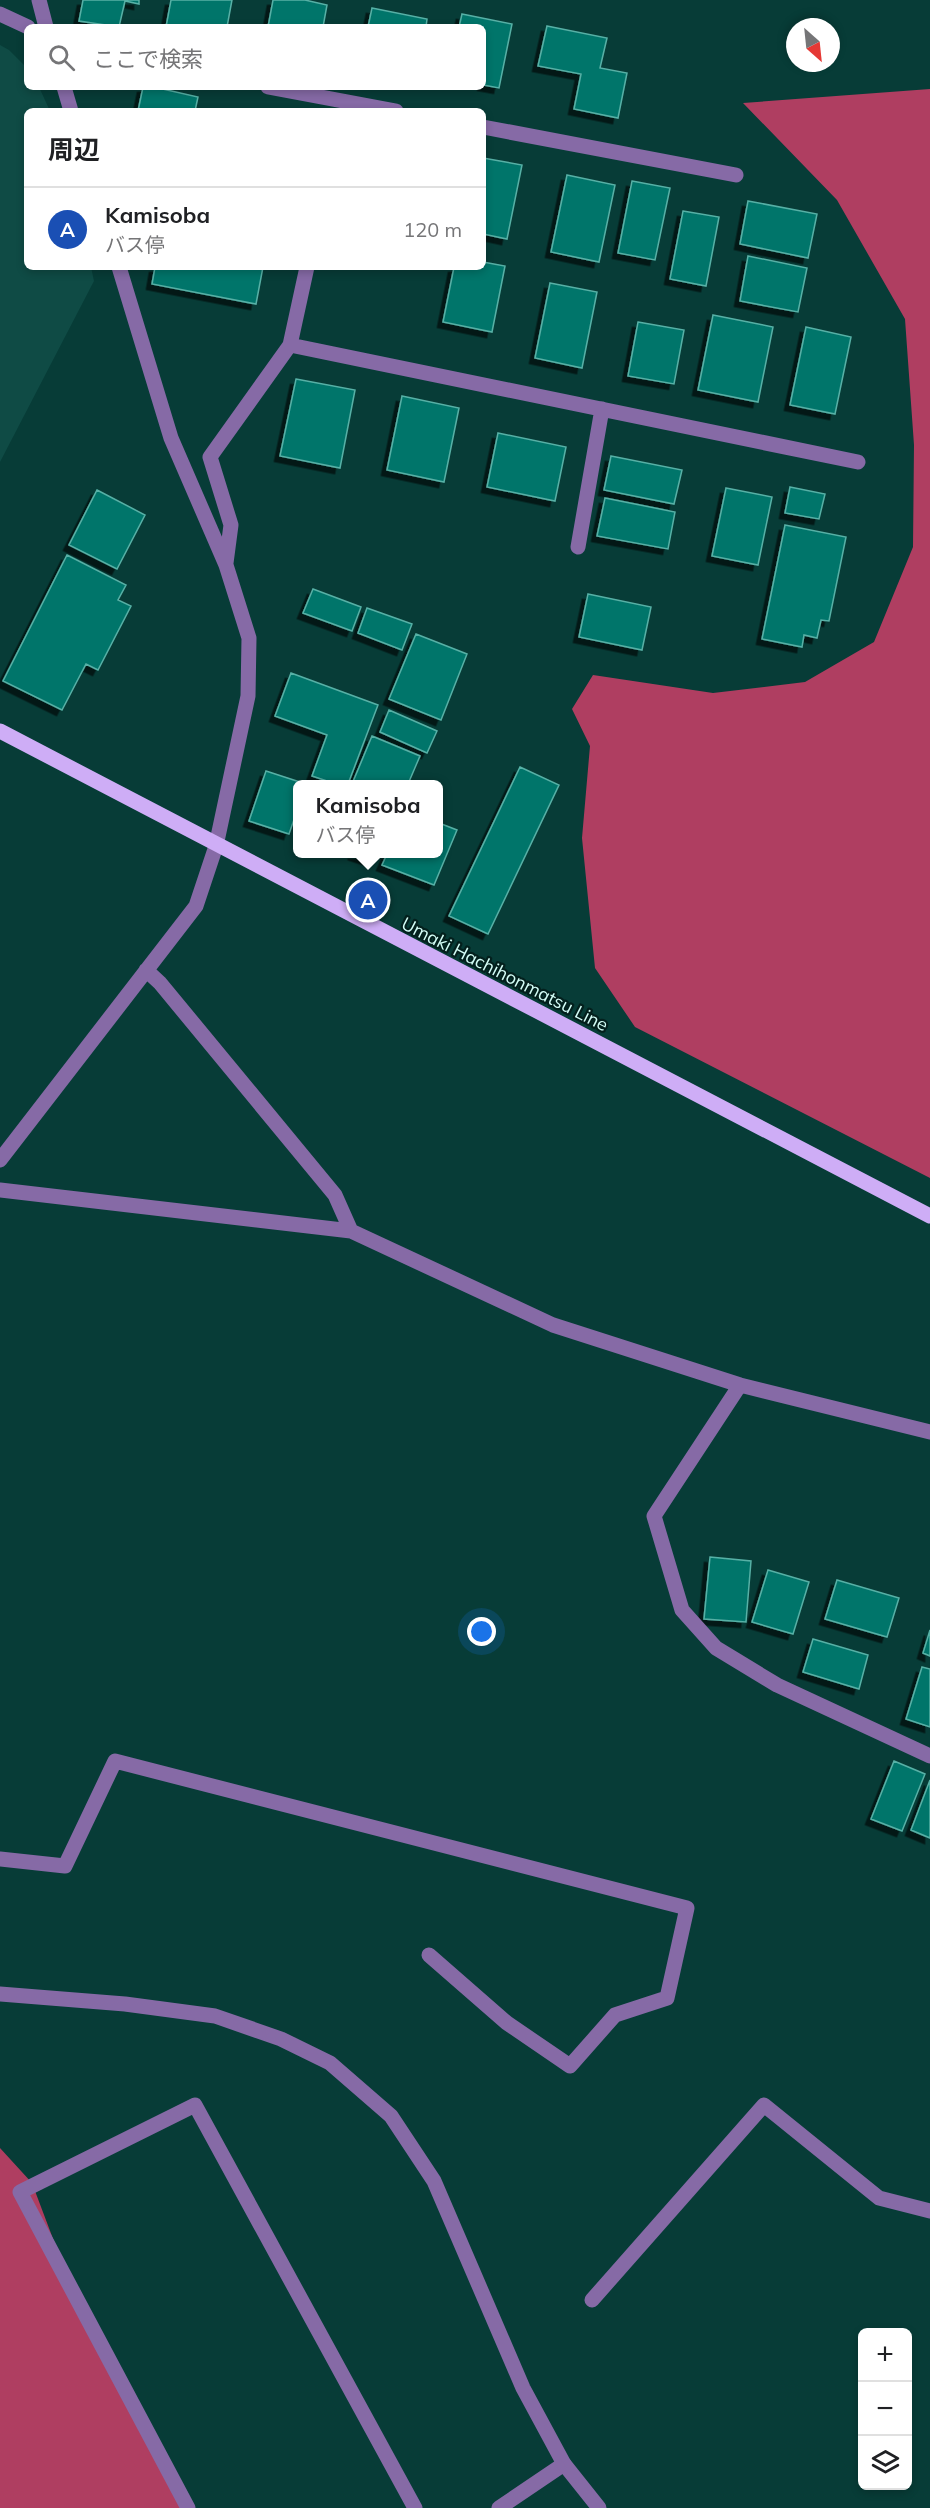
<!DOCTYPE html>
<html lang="ja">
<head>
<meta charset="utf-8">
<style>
	:root { --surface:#fff; --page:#f6f6f6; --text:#202124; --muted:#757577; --line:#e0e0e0; --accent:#ea580c }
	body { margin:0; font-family:Mulish,"Noto Sans JP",sans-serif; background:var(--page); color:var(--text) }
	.controls { position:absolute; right:18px; bottom:18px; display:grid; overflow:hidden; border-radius:9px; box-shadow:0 3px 9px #0003 }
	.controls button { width:54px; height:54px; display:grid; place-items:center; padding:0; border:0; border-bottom:2px solid var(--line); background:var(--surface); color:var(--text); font:30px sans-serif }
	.compass { position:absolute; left:786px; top:18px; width:54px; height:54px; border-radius:50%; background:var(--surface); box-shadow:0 3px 9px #0003; rotate:153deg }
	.you { position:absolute; left:482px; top:1632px; width:21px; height:21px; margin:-15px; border:4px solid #fff; border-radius:50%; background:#1a73e8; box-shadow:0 0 0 9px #1a73e833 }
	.badge { display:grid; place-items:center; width:39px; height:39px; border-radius:50%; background:var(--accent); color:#fff; font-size:20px; font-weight:700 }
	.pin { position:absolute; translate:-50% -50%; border:3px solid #fff; box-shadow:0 2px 6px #0006 }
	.popup { position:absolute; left:293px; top:780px; width:150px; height:78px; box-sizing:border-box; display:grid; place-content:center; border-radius:9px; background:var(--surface); filter:drop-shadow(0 2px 4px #0005); font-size:20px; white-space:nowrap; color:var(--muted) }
	.popup b { font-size:22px; color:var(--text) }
	.popup::after { content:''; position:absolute; left:50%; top:100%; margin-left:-12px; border:12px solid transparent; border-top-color:var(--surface) }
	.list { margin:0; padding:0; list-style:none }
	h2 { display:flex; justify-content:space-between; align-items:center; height:78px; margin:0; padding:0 24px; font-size:26px }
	h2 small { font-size:20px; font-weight:400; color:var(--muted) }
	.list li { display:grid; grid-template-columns:39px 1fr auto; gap:18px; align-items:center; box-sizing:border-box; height:84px; padding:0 24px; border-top:2px solid var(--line) }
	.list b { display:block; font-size:22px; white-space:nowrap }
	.list p { margin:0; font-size:20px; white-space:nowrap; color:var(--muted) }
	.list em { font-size:20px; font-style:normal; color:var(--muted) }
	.icon { flex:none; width:33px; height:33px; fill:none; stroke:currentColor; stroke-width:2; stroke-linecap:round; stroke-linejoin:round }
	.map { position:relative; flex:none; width:930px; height:2508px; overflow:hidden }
	.search { position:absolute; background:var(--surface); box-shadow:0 3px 9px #0003; left:24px; top:24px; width:462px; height:66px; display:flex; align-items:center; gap:15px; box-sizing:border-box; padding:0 21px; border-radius:9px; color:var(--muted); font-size:22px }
	.panel { position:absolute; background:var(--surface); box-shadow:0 3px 9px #0003; left:24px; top:108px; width:462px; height:162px; border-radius:9px }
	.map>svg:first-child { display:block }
	.built { fill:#0f4b45 }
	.forest { fill:#af3e61 }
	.building { fill:#04746b; stroke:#57b1a6; stroke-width:1.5; filter:url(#shadow) }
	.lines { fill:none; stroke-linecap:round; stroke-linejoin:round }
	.service { stroke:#866aa6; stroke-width:15 }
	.minor { stroke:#866aa6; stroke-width:15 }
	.tertiary { stroke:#866aa6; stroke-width:15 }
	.primary { stroke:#ceadf6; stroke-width:15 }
	.labels { text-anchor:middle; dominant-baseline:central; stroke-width:4.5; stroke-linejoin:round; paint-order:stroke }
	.street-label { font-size:18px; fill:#d4fef7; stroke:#03201d }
</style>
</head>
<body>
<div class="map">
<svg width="930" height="2508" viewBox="0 0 930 2508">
	<defs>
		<filter id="shadow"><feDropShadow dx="-5.5" dy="5.5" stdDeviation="0" flood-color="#0009"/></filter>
	</defs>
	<rect width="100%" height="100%" fill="#073c37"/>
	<!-- built -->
	<path class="built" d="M 0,45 L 9,50 L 27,68 L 27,87 L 39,87 L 50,111 L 27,111 L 27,267 L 91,267 L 94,281 L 0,462 Z"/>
	<!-- forest -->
	<path class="forest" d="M 930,89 L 930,1178 L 635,1027 L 595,968 L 582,838 L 590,746 L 572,709 L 593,675 L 713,693 L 805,682 L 874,642 L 913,547 L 914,445 L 905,319 L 837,200 L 743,103 Z
		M 0,2148 L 32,2183 L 61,2260 L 182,2508 L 0,2508 Z"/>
	<!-- building -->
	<path class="building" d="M 83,0 L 139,0 L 139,4 L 125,1 L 119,27 L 79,21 Z
		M 171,0 L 232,0 L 227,27 L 166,27 Z
		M 273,0 L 305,0 L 327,5 L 323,27 L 268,27 Z
		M 372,8 L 427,19 L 426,27 L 368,27 Z
		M 462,14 L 512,24 L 499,88 L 483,85 L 483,27 L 459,27 Z
		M 547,26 L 607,38 L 600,68 L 627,73 L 618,118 L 574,109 L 581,74 L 538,66 Z
		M 143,87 L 154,87 L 198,97 L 195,111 L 138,111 Z
		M 483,158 L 522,165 L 507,239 L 483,234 Z
		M 567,175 L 615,185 L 599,262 L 551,252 Z
		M 632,181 L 670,188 L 655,260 L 618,253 Z
		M 748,201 L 817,214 L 808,258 L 740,244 Z
		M 683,211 L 719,217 L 706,286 L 670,279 Z
		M 748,256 L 807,268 L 798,312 L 740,301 Z
		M 483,262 L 505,266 L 492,332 L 443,322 L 454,267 L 483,267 Z
		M 155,267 L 263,267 L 256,304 L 152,284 Z
		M 550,283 L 597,292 L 582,368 L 535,358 Z
		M 713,315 L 773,327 L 758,402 L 698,390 Z
		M 638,322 L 684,330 L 674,384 L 628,376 Z
		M 806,327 L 851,337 L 835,414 L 790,405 Z
		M 296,379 L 355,390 L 340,468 L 280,456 Z
		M 402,396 L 459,408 L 444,482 L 387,470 Z
		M 498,433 L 566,447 L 555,501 L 487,487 Z
		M 611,456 L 682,470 L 674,504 L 604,490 Z
		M 790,487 L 825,494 L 819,519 L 785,513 Z
		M 726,488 L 772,497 L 758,565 L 712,556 Z
		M 97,490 L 145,515 L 117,569 L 69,545 Z
		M 605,498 L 675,512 L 668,549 L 597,536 Z
		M 785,525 L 846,537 L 829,621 L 821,620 L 817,638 L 804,635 L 802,647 L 762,639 Z
		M 67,555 L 126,585 L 118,600 L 131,606 L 98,670 L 86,664 L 62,710 L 3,681 Z
		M 313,589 L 361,607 L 352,631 L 303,613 Z
		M 588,594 L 651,607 L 642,650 L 579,637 Z
		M 367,608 L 412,624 L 402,650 L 358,633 Z
		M 416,634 L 467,654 L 441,720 L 389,699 Z
		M 291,673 L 378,705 L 348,784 L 336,784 L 312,776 L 327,735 L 275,716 Z
		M 389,710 L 437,731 L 427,753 L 380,732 Z
		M 372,736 L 420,756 L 408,784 L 352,784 Z
		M 520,767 L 559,785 L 488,934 L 449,916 Z
		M 266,771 L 306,784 L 298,784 L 298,808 L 289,834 L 249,821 Z
		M 439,823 L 457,830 L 434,885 L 382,865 L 387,854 L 439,854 Z
		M 353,854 L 377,854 L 374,861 Z
		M 710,1557 L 751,1561 L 746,1622 L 704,1619 Z
		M 768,1570 L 809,1582 L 793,1634 L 752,1622 Z
		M 837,1580 L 899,1598 L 887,1637 L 825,1619 Z
		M 930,1630 L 930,1656 L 923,1653 Z
		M 813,1639 L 868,1655 L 859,1689 L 803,1672 Z
		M 922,1667 L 930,1669 L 930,1727 L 906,1719 Z
		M 894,1761 L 925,1774 L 902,1831 L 871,1819 Z
		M 930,1780 L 930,1838 L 911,1830 Z"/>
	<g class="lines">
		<!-- service -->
		<path class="service" d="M 0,14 L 28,27"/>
		<!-- minor -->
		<path class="minor" d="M 39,0 L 46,27
			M 64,87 L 71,111
			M 268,87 L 396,111
			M 483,127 L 736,175
			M 290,345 L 858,462
			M 578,547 L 602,409
			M 226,563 L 231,525 L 210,457 L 290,345 L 307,267
			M 146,970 L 160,983 L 335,1195 L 351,1231
			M 0,1160 L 196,906 L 216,846 L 248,696 L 249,638 L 226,565 L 171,438 L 119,267
			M 0,1190 L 351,1231 L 553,1325 L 740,1385 L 930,1432
			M 740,1385 L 654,1516 L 682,1610 L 716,1648 L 777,1685 L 930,1756
			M 0,1859 L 65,1866 L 115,1761 L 687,1908 L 667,1998 L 615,2015 L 570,2066 L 507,2023 L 429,1955
			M 592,2300 L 764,2105 L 879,2198 L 930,2211
			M 188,2508 L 20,2192 L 195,2105 L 415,2508
			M 499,2508 L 564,2464"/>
		<!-- tertiary -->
		<path class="tertiary" d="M 0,1994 L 125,2004 L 215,2016 L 281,2039 L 330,2063 L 391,2116 L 434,2181 L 523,2388 L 564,2464 L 599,2508"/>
		<!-- primary -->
		<path class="primary" d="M 0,731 L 930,1216"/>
	</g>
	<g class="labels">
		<!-- street labels -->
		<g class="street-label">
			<text transform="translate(505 974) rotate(27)">Umaki Hachihonmatsu Line</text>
		</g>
	</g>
</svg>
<div class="controls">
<button>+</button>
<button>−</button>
<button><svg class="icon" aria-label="layers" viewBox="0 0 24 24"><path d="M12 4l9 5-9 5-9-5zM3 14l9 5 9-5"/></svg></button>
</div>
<svg class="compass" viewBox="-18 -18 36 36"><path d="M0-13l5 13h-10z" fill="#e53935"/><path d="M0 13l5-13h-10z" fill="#757577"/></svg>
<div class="you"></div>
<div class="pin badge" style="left:368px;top:900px;background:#1a4fb4">A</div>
<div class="popup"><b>Kamisoba</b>バス停</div>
<div class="search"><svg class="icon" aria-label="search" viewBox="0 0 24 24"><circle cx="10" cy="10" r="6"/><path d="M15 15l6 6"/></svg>ここで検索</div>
<section class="panel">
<h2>周辺<small></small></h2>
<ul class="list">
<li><span class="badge" style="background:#1a4fb4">A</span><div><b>Kamisoba</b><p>バス停</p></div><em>120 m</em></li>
</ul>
</section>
</div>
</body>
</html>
